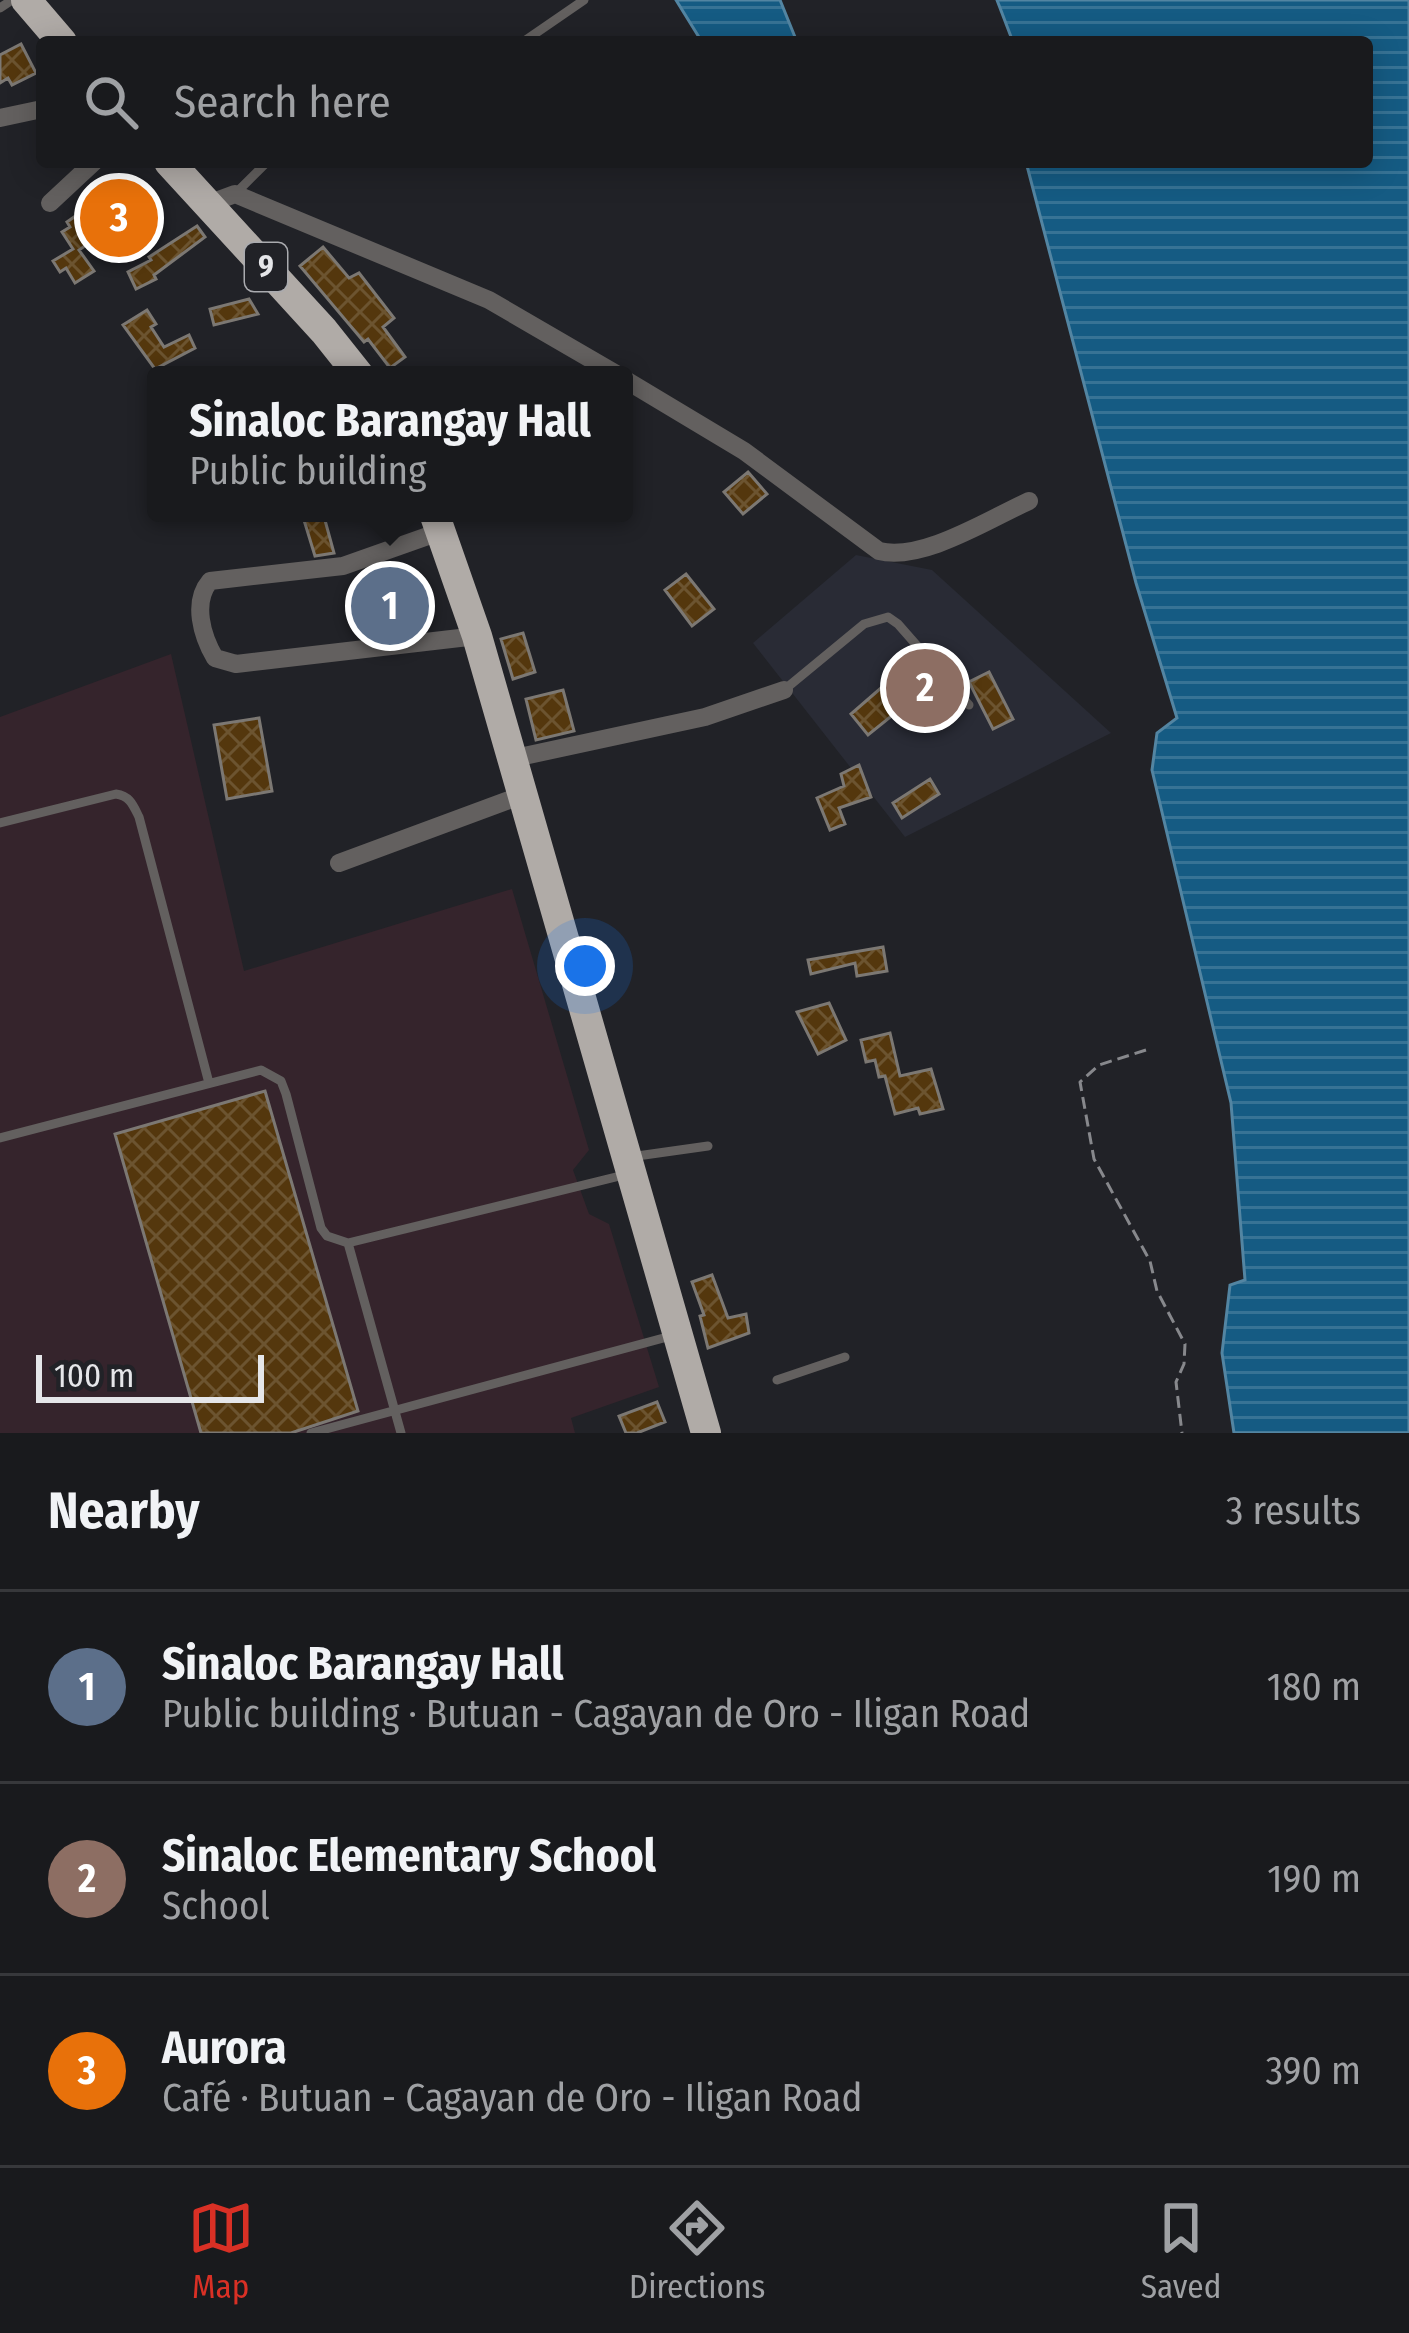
<!DOCTYPE html>
<html lang="en">
<head>
<meta charset="utf-8">
<style>
	:root { --surface:#191a1d; --page:#26272a; --text:#f1f3f6; --muted:#9fa1a4; --line:#37383b; --accent:#d93025 }
	body { margin:0; font-family:"Fira Sans Condensed",sans-serif; background:var(--page); color:var(--text) }
	.scale { position:absolute; left:36px; bottom:30px; width:228px; box-sizing:border-box; padding-left:12px; border:6px solid #e5e6e9; border-top:0; font-size:33px; line-height:42px; white-space:nowrap; color:#e5e6e9; -webkit-text-stroke:9px #212227; paint-order:stroke }
	.you { position:absolute; left:585px; top:966px; width:42px; height:42px; margin:-30px; border:9px solid #fff; border-radius:50%; background:#1a73e8; box-shadow:0 0 0 18px #1a73e833 }
	.badge { display:grid; place-items:center; width:78px; height:78px; border-radius:50%; background:var(--accent); color:#fff; font-size:39px; font-weight:700 }
	.pin { position:absolute; translate:-50% -50%; border:6px solid #fff; box-shadow:0 3px 12px #0006 }
	.popup { position:absolute; left:147px; top:366px; width:486px; height:156px; box-sizing:border-box; display:grid; place-content:center; border-radius:12px; background:var(--surface); filter:drop-shadow(0 3px 9px #0005); font-size:39px; white-space:nowrap; color:var(--muted) }
	.popup b { font-size:45px; color:var(--text) }
	.popup::after { content:''; position:absolute; left:50%; top:100%; margin-left:-24px; border:24px solid transparent; border-top-color:var(--surface) }
	.list { margin:0; padding:0; list-style:none }
	h2 { display:flex; justify-content:space-between; align-items:center; height:156px; margin:0; padding:0 48px; font-size:51px }
	h2 small { font-size:39px; font-weight:400; color:var(--muted) }
	.list li { display:grid; grid-template-columns:78px 1fr auto; gap:36px; align-items:center; box-sizing:border-box; height:192px; padding:0 48px; border-top:3px solid var(--line) }
	.list b { display:block; font-size:45px; white-space:nowrap }
	.list p { margin:0; font-size:39px; white-space:nowrap; color:var(--muted) }
	.list em { font-size:39px; font-style:normal; color:var(--muted) }
	.icon { flex:none; width:66px; height:66px; fill:none; stroke:currentColor; stroke-width:2; stroke-linecap:round; stroke-linejoin:round }
	.map { position:relative; flex:none; width:1409px; height:1433px; overflow:hidden }
	.search { position:absolute; background:var(--surface); box-shadow:0 6px 30px #0003; left:36px; right:36px; top:36px; height:132px; display:flex; align-items:center; gap:30px; box-sizing:border-box; padding:0 42px; border-radius:12px; color:var(--muted); font-size:45px }
	.sheet { height:732px; background:var(--surface) }
	nav { display:flex; justify-content:space-around; align-items:center; box-sizing:border-box; height:168px; border-top:3px solid var(--line); background:var(--surface); font-size:33px; color:var(--muted) }
	nav a { display:grid; justify-items:center; gap:6px }
	nav .on { color:var(--accent) }
	.map>svg:first-child { display:block }
	.industrial { fill:#35242c }
	.built { fill:#292b35 }
	.water { fill:url(#water-rules); stroke:#5385a2; stroke-width:3 }
	.building { fill:url(#building-cross-hatch); stroke:#7c7873; stroke-width:3 }
	.lines { fill:none; stroke-linecap:round; stroke-linejoin:round }
	.path { stroke:#87888c; stroke-width:3; stroke-dasharray:12 6; stroke-linecap:butt }
	.service { stroke:#63605f; stroke-width:9 }
	.minor { stroke:#63605f; stroke-width:18 }
	.trunk { stroke:#b0aba7; stroke-width:30 }
	.labels { text-anchor:middle; dominant-baseline:central; stroke-width:9; stroke-linejoin:round; paint-order:stroke }
	.shield { fill:#212227; stroke:#aaabaf; stroke-width:3 }
	.shield-label { font-size:30px; font-weight:bold; fill:#e5e6e9 }
</style>
</head>
<body>
<div class="map">
<svg width="1409" height="1433" viewBox="0 0 1409 1433">
	<defs>
		<pattern id="water-rules" width="6" height="5" patternUnits="userSpaceOnUse" patternTransform="scale(3)"><rect width="6" height="5" fill="#155b83"/><path d="M0 2.5h6" fill="none" stroke="#377395"/></pattern>
		<pattern id="building-cross-hatch" width="8" height="8" patternUnits="userSpaceOnUse" patternTransform="scale(3)"><rect width="8" height="8" fill="#54370d"/><path d="M0 0l8 8M0 8l8-8" fill="none" stroke="#6c5430"/></pattern>
	</defs>
	<rect width="100%" height="100%" fill="#212227"/>
	<!-- industrial -->
	<path class="industrial" d="M 171,654 L 244,971 L 512,889 L 589,1150 L 573,1170 L 589,1214 L 609,1224 L 659,1387 L 571,1418 L 575,1433 L 0,1433 L 0,717 Z"/>
	<!-- built -->
	<path class="built" d="M 856,555 L 932,570 L 1111,733 L 905,837 L 753,643 Z"/>
	<!-- water -->
	<path class="water" d="M 676,0 L 780,0 L 797,42 L 702,42 Z
		M 997,0 L 1409,0 L 1409,1433 L 1234,1433 L 1222,1353 L 1230,1285 L 1245,1280 L 1231,1103 L 1152,770 L 1157,733 L 1177,718 L 1136,583 L 1026,162 L 1367,162 L 1367,42 L 1013,42 Z"/>
	<!-- building -->
	<path class="building" d="M 21,44 L 36,73 L 12,85 L 8,78 L 0,83 L 0,55 Z
		M 115,199 L 135,230 L 115,243 L 108,230 L 79,250 L 94,271 L 75,283 L 66,268 L 60,272 L 53,261 L 73,249 L 62,232 L 70,227 L 67,222 L 84,210 L 88,217 Z
		M 197,226 L 205,237 L 154,275 L 156,279 L 136,289 L 128,272 L 151,260 L 149,257 Z
		M 323,247 L 349,278 L 359,273 L 394,318 L 383,327 L 405,357 L 390,368 L 368,339 L 364,342 L 300,266 Z
		M 249,299 L 258,314 L 214,325 L 210,309 Z
		M 147,310 L 156,324 L 151,327 L 164,347 L 189,335 L 195,348 L 155,369 L 123,325 Z
		M 748,472 L 767,494 L 743,514 L 724,492 Z
		M 323,513 L 334,553 L 315,556 L 303,517 Z
		M 686,574 L 714,609 L 692,626 L 665,590 Z
		M 523,633 L 535,672 L 513,679 L 501,639 Z
		M 989,672 L 1013,719 L 993,729 L 969,682 Z
		M 881,688 L 899,710 L 868,735 L 851,714 Z
		M 563,690 L 574,731 L 536,740 L 526,699 Z
		M 259,718 L 272,791 L 227,799 L 214,725 Z
		M 859,765 L 871,797 L 839,808 L 845,824 L 830,830 L 817,798 L 844,786 L 841,774 Z
		M 930,779 L 939,794 L 902,818 L 893,803 Z
		M 883,947 L 887,971 L 857,976 L 855,963 L 811,974 L 808,960 Z
		M 829,1003 L 846,1040 L 818,1054 L 797,1012 Z
		M 890,1033 L 900,1076 L 931,1069 L 943,1109 L 920,1114 L 918,1108 L 895,1114 L 885,1076 L 879,1077 L 875,1060 L 866,1062 L 861,1040 Z
		M 265,1091 L 358,1411 L 291,1433 L 201,1433 L 115,1134 Z
		M 712,1275 L 728,1318 L 746,1314 L 749,1333 L 708,1348 L 700,1316 L 704,1315 L 692,1282 Z
		M 657,1402 L 665,1422 L 637,1433 L 626,1433 L 619,1416 Z"/>
	<g class="lines">
		<!-- path -->
		<path class="path" d="M 1146,1050 L 1099,1065 L 1080,1082 L 1094,1159 L 1150,1261 L 1157,1291 L 1185,1344 L 1184,1364 L 1176,1382 L 1182,1433"/>
		<!-- service -->
		<path class="service" d="M 0,8 L 12,0
			M 523,42 L 584,0
			M 235,194 L 267,162
			M 784,690 L 864,624 L 888,617 L 898,624 L 969,705
			M 0,823 L 116,794 C 130,796 133,805 139,817 L 209,1083
			M 0,1138 L 261,1070 L 281,1081 L 286,1094 L 321,1228 L 327,1236 L 348,1243
			M 630,1157 L 708,1146
			M 777,1380 L 845,1357
			M 311,1433 L 671,1336
			M 401,1433 L 348,1243 L 628,1174"/>
		<!-- minor -->
		<path class="minor" d="M 0,118 L 42,109
			M 50,203 L 94,162
			M 208,204 L 235,194 L 489,300 L 618,375
			M 624,379 L 744,451 L 879,551 C 922,562 989,519 1029,501
			M 442,531 L 343,566 L 210,581 C 192,602 202,636 215,658 L 236,664 L 477,636
			M 510,759 L 705,717 L 784,690
			M 339,863 L 520,796"/>
		<!-- trunk -->
		<path class="trunk" d="M 26,0 L 62,42
			M 169,162 L 324,331 L 359,375
			M 434,513 L 477,636 L 706,1433"/>
	</g>
	<g class="labels">
		<!-- shield labels -->
		<rect class="shield" x="245" y="243" width="42" height="48" rx="9"/>
		<g class="shield-label">
			<text x="266" y="267">9</text>
		</g>
	</g>
</svg>
<div class="scale">100 m</div>
<div class="you"></div>
<div class="pin badge" style="left:390px;top:606px;background:#5c6f8a">1</div>
<div class="popup"><b>Sinaloc Barangay Hall</b>Public building</div>
<div class="pin badge" style="left:925px;top:688px;background:#8d6e63">2</div>
<div class="pin badge" style="left:119px;top:218px;background:#e8710a">3</div>
<div class="search"><svg class="icon" aria-label="search" viewBox="0 0 24 24"><circle cx="10" cy="10" r="6"/><path d="M15 15l6 6"/></svg>Search here</div>
</div>
<section class="sheet">
<h2>Nearby<small>3 results</small></h2>
<ul class="list">
<li><span class="badge" style="background:#5c6f8a">1</span><div><b>Sinaloc Barangay Hall</b><p>Public building · Butuan - Cagayan de Oro - Iligan Road</p></div><em>180 m</em></li>
<li><span class="badge" style="background:#8d6e63">2</span><div><b>Sinaloc Elementary School</b><p>School</p></div><em>190 m</em></li>
<li><span class="badge" style="background:#e8710a">3</span><div><b>Aurora</b><p>Café · Butuan - Cagayan de Oro - Iligan Road</p></div><em>390 m</em></li>
</ul>
</section>
<nav>
<a class="on"><svg class="icon" aria-label="map" viewBox="0 0 24 24"><path d="M3 6l6-2 6 2 6-2v14l-6 2-6-2-6 2zM9 4v14M15 6v14"/></svg>Map</a>
<a><svg class="icon" aria-label="directions" viewBox="0 0 24 24"><path d="M12 3l9 9-9 9-9-9zM9 14v-3h6M13 9l2 2-2 2"/></svg>Directions</a>
<a><svg class="icon" aria-label="saved" viewBox="0 0 24 24"><path d="M7 4h10v16l-5-4-5 4z"/></svg>Saved</a>
</nav>
</body>
</html>
